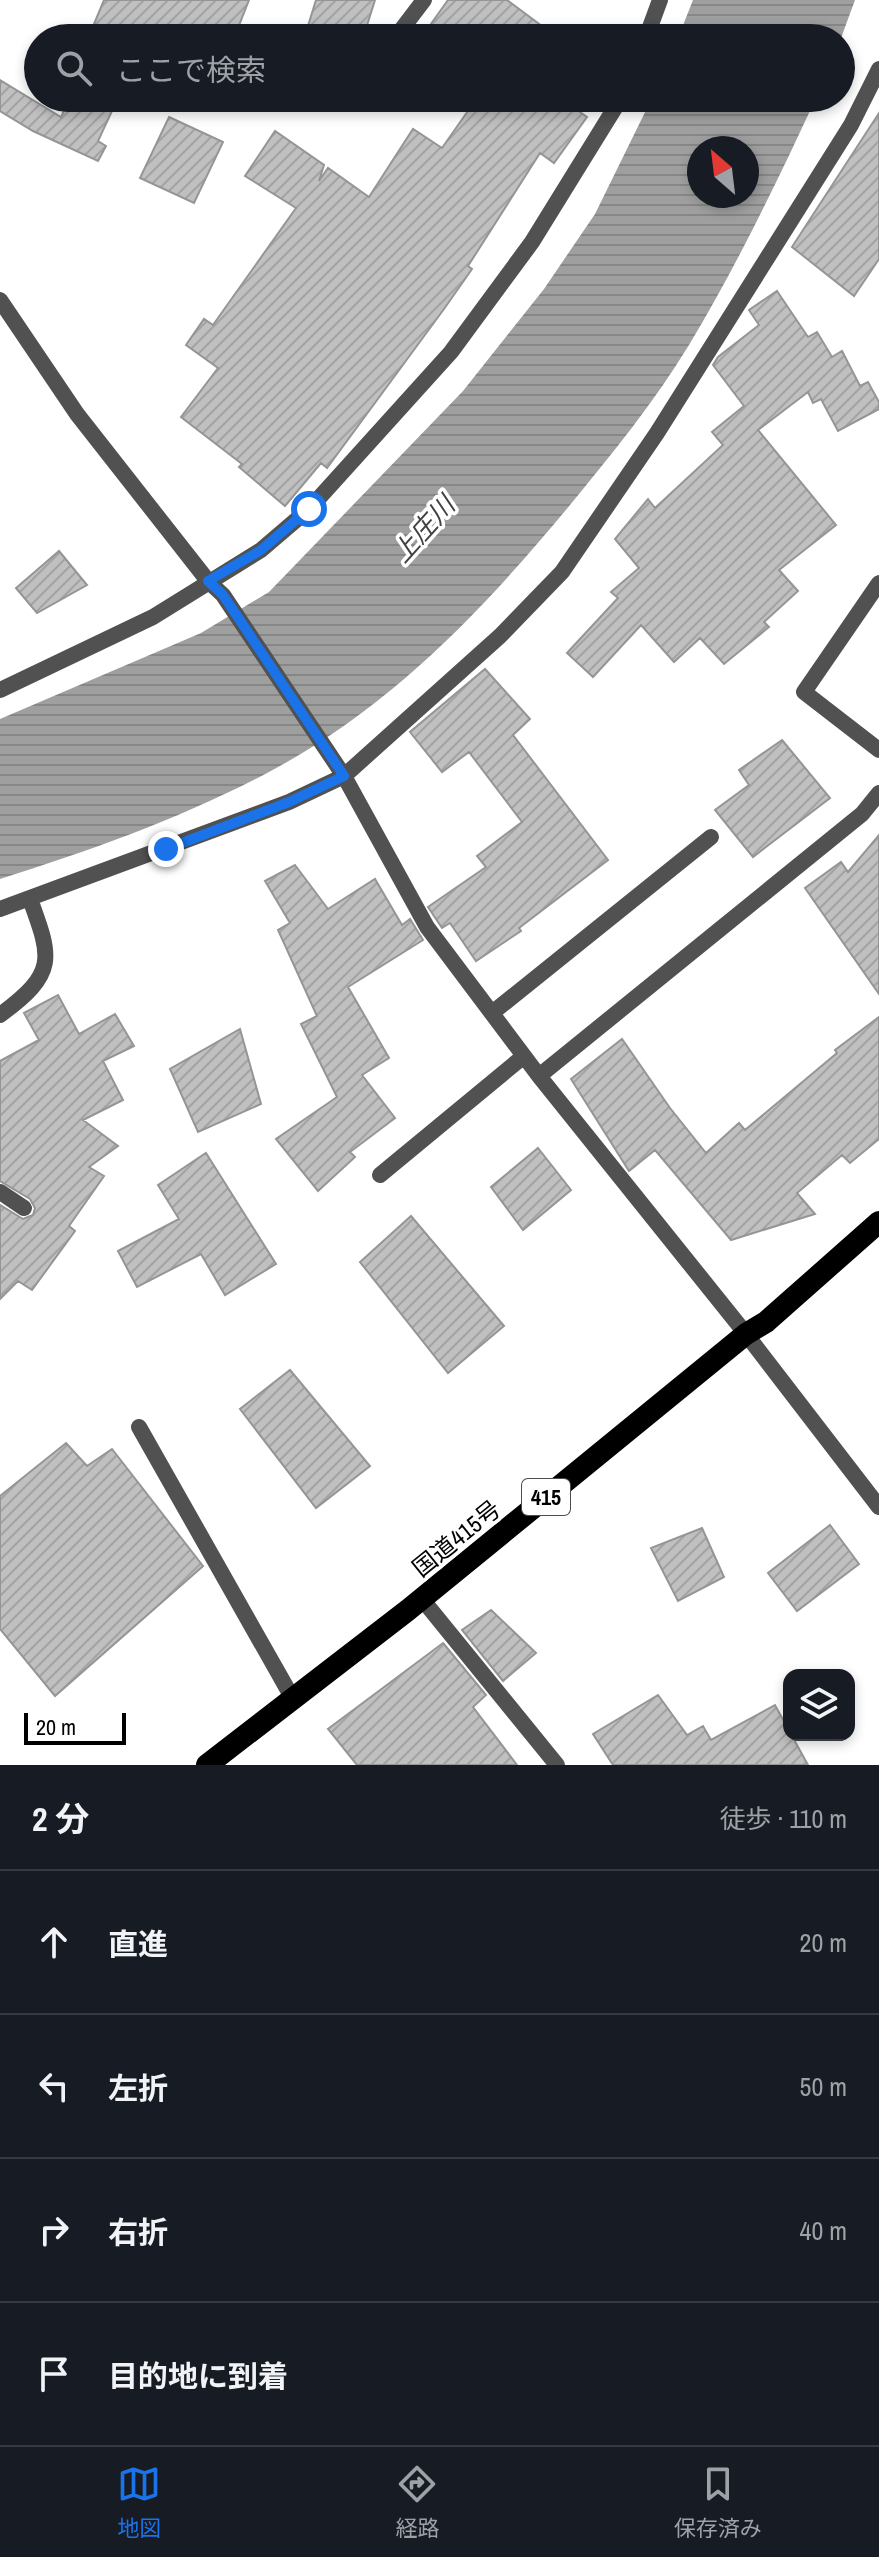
<!DOCTYPE html>
<html lang="ja">
<head>
<meta charset="utf-8">
<style>
	:root { --surface:#171b24; --page:#242831; --text:#f1f3f6; --muted:#9ea1a6; --line:#363941; --accent:#1a73e8 }
	body { margin:0; font-family:"Archivo Narrow","Noto Sans JP",sans-serif; background:var(--page); color:var(--text) }
	.controls { position:absolute; right:24px; bottom:24px; display:grid; overflow:hidden; border-radius:16px; box-shadow:0 4px 12px #0003 }
	.controls button { width:72px; height:72px; display:grid; place-items:center; padding:0; border:0; border-bottom:2px solid var(--line); background:var(--surface); color:var(--text); font:40px sans-serif }
	.compass { position:absolute; left:687px; top:136px; width:72px; height:72px; border-radius:50%; background:var(--surface); box-shadow:0 4px 12px #0003; rotate:332deg }
	.scale { position:absolute; left:24px; bottom:20px; width:102px; box-sizing:border-box; padding-left:8px; border:4px solid #000; border-top:0; font-size:22px; line-height:28px; white-space:nowrap; color:#000; -webkit-text-stroke:6px #fff; paint-order:stroke }
	.stop { position:absolute; width:24px; height:24px; margin:-18px; border:6px solid #1a73e8; border-radius:50%; background:#fff }
	.stop.end { background:#1a73e8; border-color:#fff; box-shadow:0 2px 8px #0008 }
	.list { margin:0; padding:0; list-style:none }
	h2 { display:flex; justify-content:space-between; align-items:center; height:104px; margin:0; padding:0 32px; font-size:34px }
	h2 small { font-size:26px; font-weight:400; color:var(--muted) }
	.list li { display:grid; grid-template-columns:52px 1fr auto; gap:24px; align-items:center; box-sizing:border-box; height:144px; padding:0 32px; border-top:2px solid var(--line) }
	.list b { display:block; font-size:30px; white-space:nowrap }
	.list em { font-size:26px; font-style:normal; color:var(--muted) }
	.icon { flex:none; width:44px; height:44px; fill:none; stroke:currentColor; stroke-width:2; stroke-linecap:round; stroke-linejoin:round }
	.map { position:relative; flex:none; width:879px; height:1765px; overflow:hidden }
	.search { position:absolute; background:var(--surface); box-shadow:0 4px 12px #0003; left:24px; right:24px; top:24px; height:88px; display:flex; align-items:center; gap:20px; box-sizing:border-box; padding:0 28px; border-radius:44px; color:var(--muted); font-size:30px }
	.sheet { height:680px; background:var(--surface) }
	nav { display:flex; justify-content:space-around; align-items:center; box-sizing:border-box; height:112px; border-top:2px solid var(--line); background:var(--surface); font-size:22px; color:var(--muted) }
	nav a { display:grid; justify-items:center; gap:4px }
	nav .on { color:var(--accent) }
	.map>svg:first-child { display:block }
	.water { fill:url(#water-rules); fill-rule:evenodd }
	.building { fill:url(#building-hatch); stroke:#959595; stroke-width:2 }
	.lines { fill:none; stroke-linecap:round; stroke-linejoin:round }
	.minor { stroke:#515151; stroke-width:16 }
	.trunk { stroke:#000; stroke-width:22 }
	.route { stroke:#1a73e8; stroke-width:10 }
	.labels { text-anchor:middle; dominant-baseline:central; stroke-width:7; stroke-linejoin:round; paint-order:stroke }
	.shield { fill:#fff; stroke:#4c4c4c; stroke-width:2 }
	.shield-label { font-size:22px; font-weight:bold; fill:#000 }
	.street-label { font-size:24px; fill:#000; stroke:#fff }
	.water-label { font-size:26px; font-style:italic; fill:#404040; stroke:#fff }
</style>
</head>
<body>
<div class="map">
<svg width="879" height="1765" viewBox="0 0 879 1765">
	<defs>
		<pattern id="water-rules" width="6" height="5" patternUnits="userSpaceOnUse" patternTransform="scale(2)"><rect width="6" height="5" fill="#9f9f9f"/><path d="M0 2.5h6" fill="none" stroke="#878787"/></pattern>
		<pattern id="building-hatch" width="6" height="6" patternUnits="userSpaceOnUse" patternTransform="scale(2)"><rect width="6" height="6" fill="#c0c0c0"/><path d="M-1 1l2-2M0 6l6-6M5 7l2-2" fill="none" stroke="#a3a3a3"/></pattern>
	</defs>
	<rect width="100%" height="100%" fill="#fff"/>
	<!-- water -->
	<path class="water" d="M 693,0 L 855,0 L 841,38 L 678,38 Z
		M 652,98 L 816,98 C 777,182 737,265 689,345 C 655,401 612,454 570,505 C 483,610 391,707 269,772 C 184,817 92,850 0,879 L 0,719 L 201,633 L 269,592 L 463,391 L 544,289 L 595,214 ZM 699,148 L 747,148 L 747,196 L 699,196 Z"/>
	<!-- building -->
	<path class="building" d="M 104,0 L 249,0 L 234,38 L 129,38 L 94,24 Z
		M 316,0 L 375,0 L 363,38 L 337,38 L 307,29 Z
		M 448,0 L 507,0 L 558,38 L 421,38 Z
		M 0,80 L 61,117 L 70,98 L 118,98 L 98,141 L 106,146 L 98,161 L 33,131 L 0,111 Z
		M 477,98 L 560,98 L 587,117 L 554,163 L 540,153 L 468,266 L 472,269 L 444,309 L 327,468 L 321,463 L 285,506 L 239,467 L 242,464 L 181,417 L 218,368 L 186,345 L 204,319 L 213,325 L 296,208 L 245,176 L 275,131 L 324,165 L 319,181 L 328,168 L 369,197 L 413,129 L 442,148 Z
		M 879,113 L 879,259 L 854,296 L 792,247 Z
		M 169,117 L 223,142 L 194,203 L 140,178 Z
		M 777,291 L 808,337 L 817,332 L 832,357 L 842,351 L 860,386 L 868,382 L 879,402 L 879,409 L 838,431 L 821,399 L 813,403 L 808,392 L 758,430 L 836,525 L 779,570 L 798,591 L 764,622 L 769,627 L 724,664 L 700,638 L 674,662 L 641,625 L 593,677 L 567,653 L 618,598 L 611,592 L 639,568 L 615,539 L 648,499 L 655,508 L 723,445 L 712,432 L 744,406 L 713,365 L 718,357 L 759,325 L 749,310 Z
		M 59,551 L 87,585 L 37,613 L 16,588 Z
		M 485,669 L 530,719 L 513,735 L 608,860 L 519,928 L 521,931 L 476,961 L 450,923 L 442,928 L 428,907 L 486,867 L 477,856 L 522,822 L 469,752 L 442,772 L 410,732 Z
		M 782,740 L 830,798 L 753,857 L 715,810 L 749,785 L 739,770 Z
		M 879,835 L 879,994 L 805,888 L 841,862 L 848,872 Z
		M 295,865 L 328,909 L 375,879 L 402,925 L 410,919 L 423,940 L 348,987 L 389,1058 L 362,1075 L 395,1118 L 350,1152 L 355,1157 L 318,1191 L 276,1139 L 337,1097 L 301,1024 L 317,1016 L 278,930 L 290,923 L 265,881 Z
		M 58,995 L 79,1034 L 115,1014 L 134,1046 L 103,1061 L 123,1100 L 83,1120 L 118,1146 L 89,1167 L 104,1176 L 69,1226 L 75,1231 L 32,1290 L 18,1281 L 0,1299 L 0,1205 L 23,1219 L 33,1215 L 35,1208 L 30,1199 L 0,1181 L 0,1061 L 39,1040 L 24,1013 Z
		M 879,1017 L 879,1139 L 850,1163 L 842,1155 L 797,1193 L 815,1214 L 731,1240 L 655,1150 L 629,1171 L 571,1079 L 622,1039 L 670,1108 L 706,1153 L 739,1123 L 745,1130 L 837,1053 L 835,1050 Z
		M 240,1029 L 261,1104 L 198,1132 L 170,1069 Z
		M 538,1148 L 571,1190 L 523,1230 L 491,1187 Z
		M 206,1153 L 276,1264 L 225,1295 L 201,1254 L 137,1287 L 118,1251 L 179,1219 L 158,1185 Z
		M 411,1216 L 504,1326 L 448,1373 L 360,1262 Z
		M 290,1370 L 370,1466 L 316,1508 L 240,1409 Z
		M 66,1443 L 87,1466 L 112,1449 L 203,1566 L 55,1696 L 0,1629 L 0,1496 Z
		M 830,1525 L 859,1564 L 797,1611 L 768,1573 Z
		M 702,1528 L 724,1577 L 678,1601 L 651,1548 Z
		M 491,1610 L 536,1653 L 503,1681 L 462,1630 Z
		M 443,1643 L 486,1695 L 473,1707 L 517,1765 L 357,1765 L 328,1729 Z
		M 658,1695 L 687,1735 L 703,1726 L 711,1740 L 775,1705 L 808,1765 L 613,1765 L 593,1734 Z"/>
	<g class="lines">
		<!-- minor -->
		<path class="minor" d="M 395,38 L 424,0
			M 646,38 L 660,0
			M 0,300 L 77,414 L 208,581 L 223,595 L 344,776 L 427,927 L 539,1076 L 746,1334 L 879,1507
			M 879,583 L 804,692 L 879,750
			M 0,690 L 153,617 L 261,550 L 309,509 L 451,352 L 532,242 L 621,98
			M 0,909 L 289,802 L 344,776 L 500,636 L 562,572 L 657,433 L 851,125 L 879,69
			M 492,1013 L 711,837
			M 0,1015 C 57,973 52,959 30,899
			M 539,1076 L 862,814 L 879,793
			M 380,1175 L 524,1056
			M 0,1192 L 24,1208
			M 139,1427 L 293,1699
			M 422,1599 L 557,1765"/>
		<!-- trunk -->
		<path class="trunk" d="M 207,1765 L 408,1610 L 746,1334 L 766,1322 L 879,1222"/>
	</g>
	<g class="lines">
		<!-- route -->
		<path class="route" d="M 166,849 L 289,802 L 344,776 L 223,595 L 208,581 L 261,550 L 309,509"/>
	</g>
	<g class="labels">
		<!-- shield labels -->
		<rect class="shield" x="522" y="1479" width="48" height="36" rx="6"/>
		<g class="shield-label">
			<text x="546" y="1497">415</text>
		</g>
		<!-- street labels -->
		<g class="street-label">
			<text transform="translate(456 1538) rotate(-39)">国道415号</text>
		</g>
		<!-- water labels -->
		<g class="water-label">
			<text transform="translate(423 529) rotate(-48)">上庄川</text>
		</g>
	</g>
</svg>
<div class="controls">
<button><svg class="icon" aria-label="layers" viewBox="0 0 24 24"><path d="M12 4l9 5-9 5-9-5zM3 14l9 5 9-5"/></svg></button>
</div>
<svg class="compass" viewBox="-18 -18 36 36"><path d="M0-13l5 13h-10z" fill="#e53935"/><path d="M0 13l5-13h-10z" fill="#9ea1a6"/></svg>
<div class="scale">20 m</div>
<div class="stop" style="left:309px;top:509px"></div>
<div class="stop end" style="left:166px;top:849px"></div>
<div class="search"><svg class="icon" aria-label="search" viewBox="0 0 24 24"><circle cx="10" cy="10" r="6"/><path d="M15 15l6 6"/></svg>ここで検索</div>
</div>
<section class="sheet">
<h2>2 分<small>徒歩 · 110 m</small></h2>
<ul class="list">
<li><svg class="icon" aria-label="ahead" viewBox="0 0 24 24"><path d="M12 20V5M6 11l6-6 6 6"/></svg><div><b>直進</b></div><em>20 m</em></li>
<li><svg class="icon" aria-label="left" viewBox="0 0 24 24"><path d="M17 20v-9H6M10 6l-5 5 5 5"/></svg><div><b>左折</b></div><em>50 m</em></li>
<li><svg class="icon" aria-label="right" viewBox="0 0 24 24"><path d="M7 20v-9h11M14 6l5 5-5 5"/></svg><div><b>右折</b></div><em>40 m</em></li>
<li><svg class="icon" aria-label="arrive" viewBox="0 0 24 24"><path d="M6 21V4h12l-3 4 3 4H6"/></svg><div><b>目的地に到着</b></div></li>
</ul>
</section>
<nav>
<a class="on"><svg class="icon" aria-label="map" viewBox="0 0 24 24"><path d="M3 6l6-2 6 2 6-2v14l-6 2-6-2-6 2zM9 4v14M15 6v14"/></svg>地図</a>
<a><svg class="icon" aria-label="directions" viewBox="0 0 24 24"><path d="M12 3l9 9-9 9-9-9zM9 14v-3h6M13 9l2 2-2 2"/></svg>経路</a>
<a><svg class="icon" aria-label="saved" viewBox="0 0 24 24"><path d="M7 4h10v16l-5-4-5 4z"/></svg>保存済み</a>
</nav>
</body>
</html>
